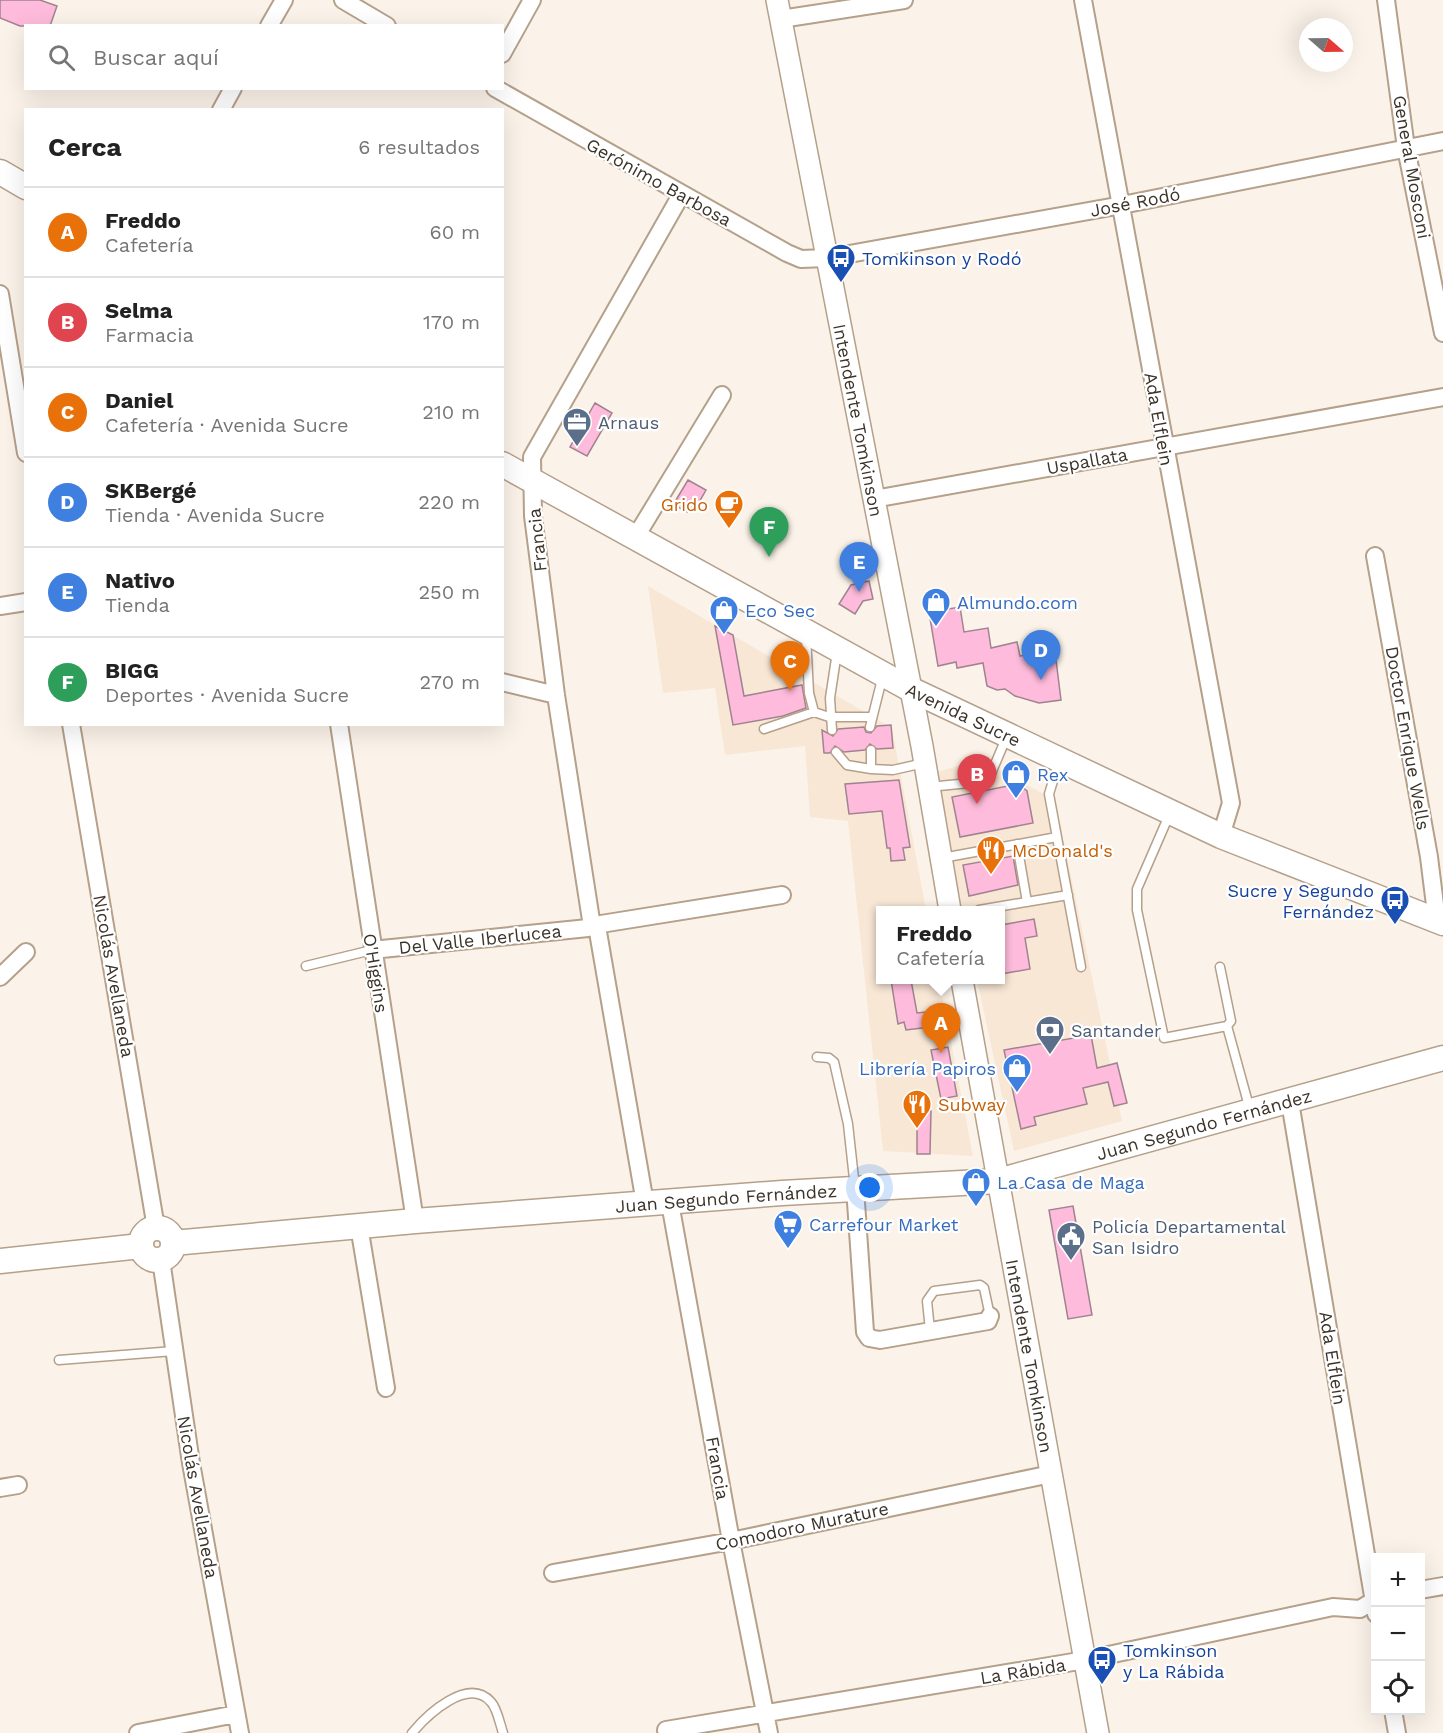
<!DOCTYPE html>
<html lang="es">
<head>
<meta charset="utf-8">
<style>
	:root { --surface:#fff; --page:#f6f6f6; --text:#222; --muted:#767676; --line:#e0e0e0; --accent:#b45309 }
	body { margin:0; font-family:"Work Sans",sans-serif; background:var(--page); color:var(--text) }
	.controls { position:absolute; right:18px; bottom:18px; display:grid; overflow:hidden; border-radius:0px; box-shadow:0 6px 24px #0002 }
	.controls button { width:54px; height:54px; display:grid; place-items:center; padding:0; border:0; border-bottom:2px solid var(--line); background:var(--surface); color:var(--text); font:30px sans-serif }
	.compass { position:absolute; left:1299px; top:18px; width:54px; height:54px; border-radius:50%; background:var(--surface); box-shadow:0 6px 24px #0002; rotate:110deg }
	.you { position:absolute; left:870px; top:1188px; width:21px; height:21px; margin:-15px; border:4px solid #fff; border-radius:50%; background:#1a73e8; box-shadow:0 0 0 9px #1a73e833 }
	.badge { display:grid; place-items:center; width:39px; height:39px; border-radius:50%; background:var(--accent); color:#fff; font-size:20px; font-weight:700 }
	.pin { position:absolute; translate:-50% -50px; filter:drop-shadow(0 2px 3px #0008) }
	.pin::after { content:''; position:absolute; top:32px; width:21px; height:18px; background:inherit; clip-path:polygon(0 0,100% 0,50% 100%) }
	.popup { position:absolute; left:876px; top:906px; width:129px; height:78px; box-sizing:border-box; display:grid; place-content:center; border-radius:0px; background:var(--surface); filter:drop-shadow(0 2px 4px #0005); font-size:20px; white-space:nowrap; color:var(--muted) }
	.popup b { font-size:22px; color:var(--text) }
	.popup::after { content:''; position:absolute; left:50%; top:100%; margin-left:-12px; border:12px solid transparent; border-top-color:var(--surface) }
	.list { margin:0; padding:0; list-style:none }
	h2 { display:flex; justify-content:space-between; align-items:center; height:78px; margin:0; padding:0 24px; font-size:26px }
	h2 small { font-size:20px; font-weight:400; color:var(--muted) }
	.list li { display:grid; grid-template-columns:39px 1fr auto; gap:18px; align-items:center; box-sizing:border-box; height:90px; padding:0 24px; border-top:2px solid var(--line) }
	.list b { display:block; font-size:22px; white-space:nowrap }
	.list p { margin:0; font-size:20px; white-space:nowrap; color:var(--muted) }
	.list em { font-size:20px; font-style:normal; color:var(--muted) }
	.icon { flex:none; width:33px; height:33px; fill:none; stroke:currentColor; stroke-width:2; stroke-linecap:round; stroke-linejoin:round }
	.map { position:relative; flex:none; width:1443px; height:1733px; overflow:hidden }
	.search { position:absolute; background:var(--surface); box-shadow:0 6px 24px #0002; left:24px; top:24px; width:480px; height:66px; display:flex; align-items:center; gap:15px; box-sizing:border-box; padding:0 21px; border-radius:0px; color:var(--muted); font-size:22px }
	.panel { position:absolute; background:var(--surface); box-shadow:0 6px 24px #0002; left:24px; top:108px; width:480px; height:618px; border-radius:0px }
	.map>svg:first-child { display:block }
	.commercial { fill:#f8e7d5 }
	.building { fill:#febbdb; stroke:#a08390; stroke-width:1.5 }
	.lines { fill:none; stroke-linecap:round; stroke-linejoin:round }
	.service-casing { stroke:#b5a08a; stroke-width:11 }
	.minor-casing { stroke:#b5a08a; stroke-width:20 }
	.tertiary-casing { stroke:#b5a08a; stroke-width:24 }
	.secondary-casing { stroke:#b5a08a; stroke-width:27 }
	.service { stroke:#fff; stroke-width:8 }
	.minor { stroke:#fff; stroke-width:16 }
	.tertiary { stroke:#fff; stroke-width:21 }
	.secondary { stroke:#fff; stroke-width:24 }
	.labels { text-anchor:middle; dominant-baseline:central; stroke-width:4.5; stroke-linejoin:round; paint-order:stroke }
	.street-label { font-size:18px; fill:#3b332a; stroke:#fff }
	.transit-label { font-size:18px; fill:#164399; stroke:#fff; text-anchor:start }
	.service-label { font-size:18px; fill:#4e5e75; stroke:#fff; text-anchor:start }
	.food-label { font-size:18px; fill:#c56008; stroke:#fff; text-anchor:start }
	.shop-label { font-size:18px; fill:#366cbe; stroke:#fff; text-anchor:start }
</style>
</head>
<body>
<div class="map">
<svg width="1443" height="1733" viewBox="0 0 1443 1733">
	<rect width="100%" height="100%" fill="#fbf3e9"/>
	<!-- commercial -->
	<path class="commercial" d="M 648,586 L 892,728 L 926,910 L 881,910 L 881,980 L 939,980 L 973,1156 L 883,1151 L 848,821 L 810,817 L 805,746 L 725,755 L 715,688 L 663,693 Z
		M 981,760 L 1055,800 L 1122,1121 L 1014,1151 L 977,980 L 1001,980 L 1001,910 L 963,910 L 933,773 Z"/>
	<!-- building -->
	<path class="building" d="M 0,0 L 40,0 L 57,6 L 50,26 L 20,26 L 0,18 Z
		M 595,403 L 612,413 L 587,456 L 570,447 Z
		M 688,480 L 706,490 L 694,511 L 689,508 L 687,512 L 676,506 L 678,502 L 676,500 Z
		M 869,581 L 873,599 L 863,601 L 855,614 L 839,604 L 851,585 Z
		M 960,607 L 964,632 L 988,628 L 991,648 L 1017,642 L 1020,656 L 1038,652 L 1039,663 L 1056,660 L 1061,700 L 1039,703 L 1015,696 L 1005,689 L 997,690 L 987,686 L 983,663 L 957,668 L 956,662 L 938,666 L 929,612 Z
		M 715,626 L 733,635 L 744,696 L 802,685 L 806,708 L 783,716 L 733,725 Z
		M 891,725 L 893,748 L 877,749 L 870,744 L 865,750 L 844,752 L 835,746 L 830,753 L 824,753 L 822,730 L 833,736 L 838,729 L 864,727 L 866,732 L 871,733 L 877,726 Z
		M 899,780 L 910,847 L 903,848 L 905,860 L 891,861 L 890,848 L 887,848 L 882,811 L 849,814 L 845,784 Z
		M 1018,784 L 1027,791 L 1033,823 L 960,837 L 952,797 Z
		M 1013,856 L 1018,885 L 969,896 L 963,865 Z
		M 1034,919 L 1037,936 L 1025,938 L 1030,969 L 1001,974 L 1001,925 Z
		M 891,980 L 911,980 L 917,1013 L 945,1010 L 947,1025 L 906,1030 L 904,1022 L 898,1024 Z
		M 1091,1035 L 1097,1068 L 1117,1063 L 1127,1103 L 1114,1106 L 1108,1082 L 1083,1088 L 1087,1104 L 1034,1117 L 1036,1125 L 1021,1129 L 1004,1050 Z
		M 948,1047 L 957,1096 L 941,1099 L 931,1050 Z
		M 917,1110 L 931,1111 L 930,1154 L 917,1154 Z
		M 1073,1206 L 1092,1315 L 1068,1319 L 1049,1210 Z"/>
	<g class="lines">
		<!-- service casing -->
		<g class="service-casing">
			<path id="service" d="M 806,635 L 809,693 L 814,712 L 829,717 L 872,717
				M 870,727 L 883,675
				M 764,729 L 814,712
				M 832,730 L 830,698 L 837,652
				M 871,750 L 871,769 L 893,770 L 924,763
				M 836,752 L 847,765 L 871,769
				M 1059,761 L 1049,794 L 1081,967
				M 929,787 L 979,782 L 990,776 L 1007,736
				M 1170,813 L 1137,889 L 1137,910 L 1164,1038 L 1227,1026 L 1250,1110
				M 1017,844 L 1027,902
				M 942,858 L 1057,837
				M 979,910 L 1068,895
				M 306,966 L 372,950
				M 1220,967 L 1231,1021 L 1227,1026
				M 817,1057 L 829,1058 L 834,1062 L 848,1124 L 855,1188
				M 930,1330 L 927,1301 L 934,1291 L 980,1285 L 984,1288 L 990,1316
				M 59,1360 L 174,1351
				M 412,1733 C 427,1715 468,1676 491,1702 C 497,1708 500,1724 503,1733"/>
		</g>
		<!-- minor casing -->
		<g class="minor-casing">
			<path id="minor" d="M 343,0 L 387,26
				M 1083,0 L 1231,803 L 1221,836
				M 1386,0 L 1406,148 L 1443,333
				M 781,19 L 904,0
				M 269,26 L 284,0
				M 502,54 L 532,0
				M 495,88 L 787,253 L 801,259 L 827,258 L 1122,205 L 1443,141
				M 221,110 L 233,88
				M 0,294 L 26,453
				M 874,499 L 1443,397
				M 635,538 L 722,395
				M 1375,556 L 1429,857 L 1437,921
				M 0,606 L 26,602
				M 502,682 L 556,695
				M 71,724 L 156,1228
				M 339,724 L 415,1221
				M 591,920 L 556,695 L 533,516 L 532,457 L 681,195
				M 601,924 L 782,895
				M 598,932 L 645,1203
				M 372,950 L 588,928
				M 0,977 L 26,952
				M 1290,1102 L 1376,1614
				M 855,1188 L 865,1332 L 869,1338 L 880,1340 L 988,1321 L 990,1316
				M 670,1203 L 731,1541 L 769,1733
				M 359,1226 L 386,1388
				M 161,1260 L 191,1463 L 240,1733
				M 0,1488 L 18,1485
				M 553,1573 L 731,1541 L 1051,1474
				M 1420,1590 L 1443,1586
				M 1393,1710 L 1397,1733
				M 666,1730 L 1085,1660 L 1333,1607 L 1360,1609 L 1376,1599
				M 138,1733 L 236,1714"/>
		</g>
		<!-- tertiary casing -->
		<g class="tertiary-casing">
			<g id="tertiary">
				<path id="s1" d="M 777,0 L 922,746 L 950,910"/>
				<path id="s2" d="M 962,980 L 1098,1733"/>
			</g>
		</g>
		<!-- secondary casing -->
		<g class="secondary-casing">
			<g id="secondary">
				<path d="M 0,172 L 26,187"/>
				<path id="s3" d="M 502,464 L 910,689 L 1221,836 L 1443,923"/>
				<circle cx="157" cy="1244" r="16"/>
				<path id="s4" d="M 173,1243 L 415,1221 L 782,1193 L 998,1181 L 1443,1058"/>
				<path d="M 0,1261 L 141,1246"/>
			</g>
		</g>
		<!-- service -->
		<use href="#service" class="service"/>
		<!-- minor -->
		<use href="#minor" class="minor"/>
		<!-- tertiary -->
		<use href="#tertiary" class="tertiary"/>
		<!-- secondary -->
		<use href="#secondary" class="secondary"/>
	</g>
	<!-- icons -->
	<defs>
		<g id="bus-pin" transform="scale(1.5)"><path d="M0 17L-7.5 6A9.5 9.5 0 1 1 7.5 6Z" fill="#1a4fb4" stroke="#fff"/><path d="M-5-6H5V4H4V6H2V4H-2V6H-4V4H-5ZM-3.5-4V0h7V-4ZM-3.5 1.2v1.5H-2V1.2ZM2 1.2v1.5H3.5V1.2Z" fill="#fff"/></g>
		<g id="office-pin" transform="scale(1.5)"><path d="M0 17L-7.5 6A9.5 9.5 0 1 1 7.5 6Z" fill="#5c6f8a" stroke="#fff"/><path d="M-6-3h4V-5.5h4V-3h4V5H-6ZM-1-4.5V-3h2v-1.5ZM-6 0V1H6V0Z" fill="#fff"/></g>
		<g id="cafe-pin" transform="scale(1.5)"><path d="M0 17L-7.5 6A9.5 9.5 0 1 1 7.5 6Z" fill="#e8710a" stroke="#fff"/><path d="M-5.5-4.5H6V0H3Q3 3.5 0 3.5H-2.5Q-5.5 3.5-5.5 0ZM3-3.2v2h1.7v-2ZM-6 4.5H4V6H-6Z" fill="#fff"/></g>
		<g id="shop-pin" transform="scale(1.5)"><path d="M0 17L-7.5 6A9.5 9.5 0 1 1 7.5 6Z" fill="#3f7fe0" stroke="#fff"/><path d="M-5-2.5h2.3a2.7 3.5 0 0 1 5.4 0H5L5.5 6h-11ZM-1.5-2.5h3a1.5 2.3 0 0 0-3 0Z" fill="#fff"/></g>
		<g id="restaurant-pin" transform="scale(1.5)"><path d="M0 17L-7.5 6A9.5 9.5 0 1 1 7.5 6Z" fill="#e8710a" stroke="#fff"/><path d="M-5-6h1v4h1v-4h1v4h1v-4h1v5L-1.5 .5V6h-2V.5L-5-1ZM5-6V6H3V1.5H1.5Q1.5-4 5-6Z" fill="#fff"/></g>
		<g id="bank-pin" transform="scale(1.5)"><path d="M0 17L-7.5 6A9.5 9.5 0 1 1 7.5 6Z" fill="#5c6f8a" stroke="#fff"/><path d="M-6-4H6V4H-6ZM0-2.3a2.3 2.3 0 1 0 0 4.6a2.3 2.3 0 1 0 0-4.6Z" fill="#fff"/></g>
		<g id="supermarket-pin" transform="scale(1.5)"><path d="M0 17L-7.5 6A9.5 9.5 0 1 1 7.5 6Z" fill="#3f7fe0" stroke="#fff"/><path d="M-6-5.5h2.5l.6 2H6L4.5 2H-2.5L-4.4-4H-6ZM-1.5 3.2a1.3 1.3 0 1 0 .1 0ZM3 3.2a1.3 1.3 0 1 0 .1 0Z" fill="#fff"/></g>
		<g id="civic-pin" transform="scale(1.5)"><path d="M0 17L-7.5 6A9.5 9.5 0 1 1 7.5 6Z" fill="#5c6f8a" stroke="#fff"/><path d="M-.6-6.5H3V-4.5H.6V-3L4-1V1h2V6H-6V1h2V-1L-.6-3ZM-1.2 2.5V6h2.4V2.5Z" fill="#fff"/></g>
	</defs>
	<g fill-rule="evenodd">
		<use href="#bus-pin" x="841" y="258"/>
		<use href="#office-pin" x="577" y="422"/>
		<use href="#cafe-pin" x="729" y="504"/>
		<use href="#shop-pin" x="936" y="602"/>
		<use href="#shop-pin" x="724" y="610"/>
		<use href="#shop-pin" x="1016" y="774"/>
		<use href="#restaurant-pin" x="991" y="850"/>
		<use href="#bus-pin" x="1395" y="900"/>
		<use href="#bank-pin" x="1050" y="1030"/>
		<use href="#shop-pin" x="1017" y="1068"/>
		<use href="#restaurant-pin" x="917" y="1104"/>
		<use href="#shop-pin" x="976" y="1182"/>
		<use href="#supermarket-pin" x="788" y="1224"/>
		<use href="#civic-pin" x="1071" y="1236"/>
		<use href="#bus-pin" x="1102" y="1660"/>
	</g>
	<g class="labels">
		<!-- street labels -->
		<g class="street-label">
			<text transform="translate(1412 167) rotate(80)">General Mosconi</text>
			<text transform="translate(659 182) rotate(29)">Gerónimo Barbosa</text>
			<text transform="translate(1135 202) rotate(-11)">José Rodó</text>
			<text transform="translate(1159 419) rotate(80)">Ada Elflein</text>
			<text stroke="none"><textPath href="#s1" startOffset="428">Intendente Tomkinson</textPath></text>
			<text transform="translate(1087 461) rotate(-10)">Uspallata</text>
			<text transform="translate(537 540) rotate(-96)">Francia</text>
			<text stroke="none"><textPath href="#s3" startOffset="525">Avenida Sucre</textPath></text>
			<text transform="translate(1408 738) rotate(80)">Doctor Enrique Wells</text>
			<text transform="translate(480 939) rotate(-6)">Del Valle Iberlucea</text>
			<text transform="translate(376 973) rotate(81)">O'Higgins</text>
			<text transform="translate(114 976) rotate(80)">Nicolás Avellaneda</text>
			<text stroke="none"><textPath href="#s4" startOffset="1041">Juan Segundo Fernández</textPath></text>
			<text stroke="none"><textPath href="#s4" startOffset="555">Juan Segundo Fernández</textPath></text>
			<text stroke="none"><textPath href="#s2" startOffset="382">Intendente Tomkinson</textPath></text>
			<text transform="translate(1333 1358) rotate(81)">Ada Elflein</text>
			<text transform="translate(718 1468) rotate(80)">Francia</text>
			<text transform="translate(198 1497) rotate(80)">Nicolás Avellaneda</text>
			<text transform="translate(802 1526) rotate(-12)">Comodoro Murature</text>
			<text transform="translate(1023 1671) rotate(-9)">La Rábida</text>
		</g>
		<!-- transit labels -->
		<g class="transit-label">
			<text x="862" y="258">Tomkinson y Rodó</text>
			<text x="1374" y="890" text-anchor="end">Sucre y Segundo<tspan x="1374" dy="21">Fernández</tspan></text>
			<text x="1123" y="1650">Tomkinson<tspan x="1123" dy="21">y La Rábida</tspan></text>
		</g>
		<!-- service labels -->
		<g class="service-label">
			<text x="598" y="422">Arnaus</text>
			<text x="1071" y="1030">Santander</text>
			<text x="1092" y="1226">Policía Departamental<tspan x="1092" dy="21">San Isidro</tspan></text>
		</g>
		<!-- food labels -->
		<g class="food-label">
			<text x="708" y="504" text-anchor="end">Grido</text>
			<text x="1012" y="850">McDonald's</text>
			<text x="938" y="1104">Subway</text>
		</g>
		<!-- shop labels -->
		<g class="shop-label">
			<text x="957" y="602">Almundo.com</text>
			<text x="745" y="610">Eco Sec</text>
			<text x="1037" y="774">Rex</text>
			<text x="996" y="1068" text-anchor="end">Librería Papiros</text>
			<text x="997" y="1182">La Casa de Maga</text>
			<text x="809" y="1224">Carrefour Market</text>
		</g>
	</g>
</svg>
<div class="controls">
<button>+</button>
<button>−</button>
<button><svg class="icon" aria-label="locate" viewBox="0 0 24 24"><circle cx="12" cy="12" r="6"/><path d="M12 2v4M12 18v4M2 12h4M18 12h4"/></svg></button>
</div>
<svg class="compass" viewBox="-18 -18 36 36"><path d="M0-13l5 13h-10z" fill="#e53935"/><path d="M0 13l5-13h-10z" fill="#767676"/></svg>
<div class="you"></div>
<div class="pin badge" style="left:941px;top:1053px;background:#e8710a">A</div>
<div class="popup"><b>Freddo</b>Cafetería</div>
<div class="pin badge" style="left:977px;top:804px;background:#e0444e">B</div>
<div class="pin badge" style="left:790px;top:691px;background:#e8710a">C</div>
<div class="pin badge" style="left:1041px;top:680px;background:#3f7fe0">D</div>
<div class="pin badge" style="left:859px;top:592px;background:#3f7fe0">E</div>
<div class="pin badge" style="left:769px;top:557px;background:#2e9e5b">F</div>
<div class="search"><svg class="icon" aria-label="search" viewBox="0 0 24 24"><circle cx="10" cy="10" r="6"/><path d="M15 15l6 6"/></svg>Buscar aquí</div>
<section class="panel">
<h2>Cerca<small>6 resultados</small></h2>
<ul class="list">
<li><span class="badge" style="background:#e8710a">A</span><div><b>Freddo</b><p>Cafetería</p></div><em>60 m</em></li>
<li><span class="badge" style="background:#e0444e">B</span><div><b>Selma</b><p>Farmacia</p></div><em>170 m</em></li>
<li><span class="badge" style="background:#e8710a">C</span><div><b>Daniel</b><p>Cafetería · Avenida Sucre</p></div><em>210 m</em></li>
<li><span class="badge" style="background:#3f7fe0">D</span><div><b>SKBergé</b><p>Tienda · Avenida Sucre</p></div><em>220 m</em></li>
<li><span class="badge" style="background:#3f7fe0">E</span><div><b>Nativo</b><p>Tienda</p></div><em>250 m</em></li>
<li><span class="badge" style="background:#2e9e5b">F</span><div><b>BIGG</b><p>Deportes · Avenida Sucre</p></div><em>270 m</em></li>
</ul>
</section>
</div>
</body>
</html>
